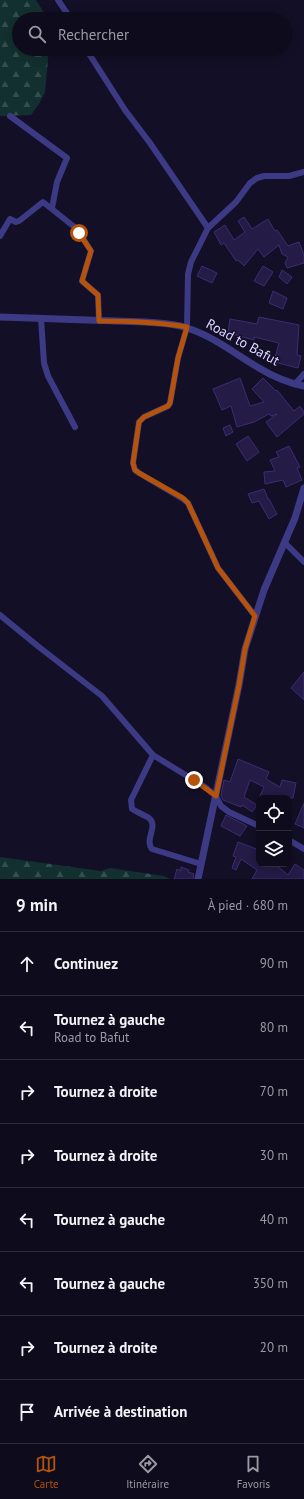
<!DOCTYPE html>
<html lang="fr">
<head>
<meta charset="utf-8">
<style>
	:root { --surface:#0e0b1c; --page:#171425; --text:#f1f3f6; --muted:#9b9ba3; --line:#2e2b3b; --accent:#b45309 }
	body { margin:0; font-family:"PT Sans",sans-serif; background:var(--page); color:var(--text) }
	.controls { position:absolute; right:12px; bottom:12px; display:grid; overflow:hidden; border-radius:8px; box-shadow:0 2px 10px #0003 }
	.controls button { width:36px; height:36px; display:grid; place-items:center; padding:0; border:0; border-bottom:1px solid var(--line); background:var(--surface); color:var(--text); font:20px sans-serif }
	.stop { position:absolute; width:12px; height:12px; margin:-9px; border:3px solid #b45309; border-radius:50%; background:#fff }
	.stop.end { background:#b45309; border-color:#fff; box-shadow:0 1px 4px #0008 }
	.list { margin:0; padding:0; list-style:none }
	h2 { display:flex; justify-content:space-between; align-items:center; height:52px; margin:0; padding:0 16px; font-size:17px }
	h2 small { font-size:13px; font-weight:400; color:var(--muted) }
	.list li { display:grid; grid-template-columns:26px 1fr auto; gap:12px; align-items:center; box-sizing:border-box; height:64px; padding:0 16px; border-top:1px solid var(--line) }
	.list b { display:block; font-size:15px; white-space:nowrap }
	.list p { margin:0; font-size:13px; white-space:nowrap; color:var(--muted) }
	.list em { font-size:13px; font-style:normal; color:var(--muted) }
	.icon { flex:none; width:22px; height:22px; fill:none; stroke:currentColor; stroke-width:2; stroke-linecap:round; stroke-linejoin:round }
	.map { position:relative; flex:none; width:304px; height:879px; overflow:hidden }
	.search { position:absolute; background:var(--surface); box-shadow:0 2px 10px #0003; left:12px; right:12px; top:12px; height:44px; display:flex; align-items:center; gap:10px; box-sizing:border-box; padding:0 14px; border-radius:22px; color:var(--muted); font-size:15px }
	.sheet { height:564px; background:var(--surface) }
	nav { display:flex; justify-content:space-around; align-items:center; box-sizing:border-box; height:56px; border-top:1px solid var(--line); background:var(--surface); font-size:11px; color:var(--muted) }
	nav a { display:grid; justify-items:center; gap:2px }
	nav .on { color:var(--accent) }
	.map>svg:first-child { display:block }
	.forest { fill:url(#forest-firs) }
	.building { fill:#241b47; stroke:#3b2d73 }
	.lines { fill:none; stroke-linecap:round; stroke-linejoin:round }
	.minor { stroke:#3d3a85; stroke-width:6 }
	.tertiary { stroke:#3d3a85; stroke-width:7 }
	.route { stroke:#b45309; stroke-width:5 }
	.labels { text-anchor:middle; dominant-baseline:central; stroke-width:3; stroke-linejoin:round; paint-order:stroke }
	.street-label { font-size:14px; fill:#d9d4ff; stroke:#130f26 }
</style>
</head>
<body>
<div class="map">
<svg width="304" height="879" viewBox="0 0 304 879">
	<defs>
		<pattern id="forest-firs" width="22" height="20" patternUnits="userSpaceOnUse"><rect width="22" height="20" fill="#12302f"/><path d="M5 1l3.5 6h-7zM16 11l3.5 6h-7z" fill="#344d4e"/></pattern>
	</defs>
	<rect width="100%" height="100%" fill="#130f26"/>
	<!-- forest -->
	<path class="forest" d="M 0,0 L 36,0 L 48,19 L 19,19 L 19,49 L 49,49 L 45,92 L 39,104 L 31,115 L 0,116 Z
		M 0,857 L 101,871 L 110,868 L 164,876 L 170,879 L 0,879 Z"/>
	<!-- building -->
	<path class="building" d="M 244,217 L 252,229 L 268,219 L 275,231 L 277,230 L 288,246 L 299,242 L 304,255 L 304,263 L 287,268 L 285,263 L 288,257 L 282,254 L 279,245 L 264,257 L 258,249 L 244,266 L 238,260 L 236,261 L 224,243 L 221,245 L 214,232 L 225,225 L 234,240 L 245,232 L 238,221 Z
		M 202,266 L 217,273 L 212,283 L 197,276 Z
		M 263,266 L 273,272 L 264,286 L 254,281 Z
		M 282,270 L 292,277 L 287,284 L 279,277 Z
		M 273,291 L 287,298 L 283,309 L 269,303 Z
		M 259,317 L 299,325 L 297,355 L 301,356 L 298,368 L 274,362 L 279,343 L 254,337 L 254,340 L 228,333 L 230,319 L 257,324 Z
		M 240,378 L 250,406 L 264,402 L 252,389 L 263,378 L 276,391 L 277,390 L 294,411 L 300,406 L 304,412 L 304,414 L 277,437 L 266,422 L 277,414 L 271,416 L 269,414 L 254,422 L 237,427 L 231,406 L 222,410 L 213,389 Z
		M 230,425 L 233,432 L 226,436 L 223,428 Z
		M 248,436 L 259,452 L 247,461 L 236,444 Z
		M 289,446 L 300,467 L 297,468 L 302,480 L 286,487 L 283,480 L 265,484 L 264,472 L 275,471 L 270,460 L 279,457 L 276,452 Z
		M 264,489 L 268,499 L 269,499 L 277,514 L 269,519 L 259,501 L 252,503 L 248,494 Z
		M 304,672 L 304,700 L 291,688 Z
		M 238,759 L 269,772 L 266,779 L 280,787 L 282,780 L 296,783 L 293,798 L 259,798 L 264,787 L 250,780 L 244,797 L 257,805 L 252,812 L 242,805 L 241,807 L 223,800 L 221,795 L 224,780 L 230,782 Z
		M 304,803 L 304,828 L 295,824 Z
		M 226,815 L 247,826 L 240,836 L 221,826 Z
		M 238,842 L 259,850 L 259,864 L 275,864 L 288,875 L 295,864 L 304,870 L 304,879 L 252,879 L 257,870 L 241,859 L 236,870 L 232,868 L 236,857 L 233,856 Z
		M 181,867 L 189,870 L 188,872 L 194,874 L 193,879 L 174,879 L 177,869 L 181,871 Z"/>
	<g class="lines">
		<!-- minor -->
		<path class="minor" d="M 58,0 L 71,19
			M 86,49 L 125,110 L 150,143 L 208,228
			M 10,116 L 67,158 L 57,182 L 52,208
			M 0,236 L 10,219 L 16,222 L 19,221 L 43,202 L 77,229 L 91,251 L 82,281 L 98,295 L 99,321
			M 41,319 L 44,363 L 48,376 L 75,427
			M 295,384 L 304,374
			M 285,543 L 304,562
			M 0,615 L 39,647 L 102,696 L 153,755 L 205,787 L 216,796 L 221,806 L 229,812 L 259,826
			M 255,616 L 218,568 L 188,503 L 183,499 L 139,473 L 135,470 L 133,463 L 139,422 L 144,417 L 168,406 L 170,403 L 178,358 L 187,327 L 188,274 L 191,262 L 208,228 L 236,202 L 250,183 L 257,178 L 264,176 L 289,176 L 304,172
			M 153,755 L 131,800 L 132,809 C 137,812 144,815 149,818 C 159,826 144,839 152,849 L 201,864
			M 289,840 L 304,849"/>
		<!-- tertiary -->
		<path class="tertiary" d="M 0,317 L 145,322 C 159,323 174,323 187,328 C 213,336 235,354 259,368 C 272,376 289,383 304,386
			M 198,879 L 239,685 L 245,649 L 264,590 L 295,518 L 304,488"/>
	</g>
	<g class="lines">
		<!-- route -->
		<path class="route" d="M 79,233 L 91,251 L 82,281 L 98,295 L 99,321 C 128,321 157,322 187,327 L 178,358 L 170,403 L 168,406 L 144,417 L 139,422 L 133,463 L 135,470 L 139,473 L 183,498 L 188,503 L 218,568 L 255,616 L 245,649 L 239,685 L 216,796 L 194,780"/>
	</g>
	<g class="labels">
		<!-- street labels -->
		<g class="street-label">
			<text transform="translate(243 342) rotate(29)">Road to Bafut</text>
		</g>
	</g>
</svg>
<div class="controls">
<button><svg class="icon" aria-label="locate" viewBox="0 0 24 24"><circle cx="12" cy="12" r="6"/><path d="M12 2v4M12 18v4M2 12h4M18 12h4"/></svg></button>
<button><svg class="icon" aria-label="layers" viewBox="0 0 24 24"><path d="M12 4l9 5-9 5-9-5zM3 14l9 5 9-5"/></svg></button>
</div>
<div class="stop" style="left:79px;top:233px"></div>
<div class="stop end" style="left:194px;top:780px"></div>
<div class="search"><svg class="icon" aria-label="search" viewBox="0 0 24 24"><circle cx="10" cy="10" r="6"/><path d="M15 15l6 6"/></svg>Rechercher</div>
</div>
<section class="sheet">
<h2>9 min<small>À pied · 680 m</small></h2>
<ul class="list">
<li><svg class="icon" aria-label="ahead" viewBox="0 0 24 24"><path d="M12 20V5M6 11l6-6 6 6"/></svg><div><b>Continuez</b></div><em>90 m</em></li>
<li><svg class="icon" aria-label="left" viewBox="0 0 24 24"><path d="M17 20v-9H6M10 6l-5 5 5 5"/></svg><div><b>Tournez à gauche</b><p>Road to Bafut</p></div><em>80 m</em></li>
<li><svg class="icon" aria-label="right" viewBox="0 0 24 24"><path d="M7 20v-9h11M14 6l5 5-5 5"/></svg><div><b>Tournez à droite</b></div><em>70 m</em></li>
<li><svg class="icon" aria-label="right" viewBox="0 0 24 24"><path d="M7 20v-9h11M14 6l5 5-5 5"/></svg><div><b>Tournez à droite</b></div><em>30 m</em></li>
<li><svg class="icon" aria-label="left" viewBox="0 0 24 24"><path d="M17 20v-9H6M10 6l-5 5 5 5"/></svg><div><b>Tournez à gauche</b></div><em>40 m</em></li>
<li><svg class="icon" aria-label="left" viewBox="0 0 24 24"><path d="M17 20v-9H6M10 6l-5 5 5 5"/></svg><div><b>Tournez à gauche</b></div><em>350 m</em></li>
<li><svg class="icon" aria-label="right" viewBox="0 0 24 24"><path d="M7 20v-9h11M14 6l5 5-5 5"/></svg><div><b>Tournez à droite</b></div><em>20 m</em></li>
<li><svg class="icon" aria-label="arrive" viewBox="0 0 24 24"><path d="M6 21V4h12l-3 4 3 4H6"/></svg><div><b>Arrivée à destination</b></div></li>
</ul>
</section>
<nav>
<a class="on"><svg class="icon" aria-label="map" viewBox="0 0 24 24"><path d="M3 6l6-2 6 2 6-2v14l-6 2-6-2-6 2zM9 4v14M15 6v14"/></svg>Carte</a>
<a><svg class="icon" aria-label="directions" viewBox="0 0 24 24"><path d="M12 3l9 9-9 9-9-9zM9 14v-3h6M13 9l2 2-2 2"/></svg>Itinéraire</a>
<a><svg class="icon" aria-label="saved" viewBox="0 0 24 24"><path d="M7 4h10v16l-5-4-5 4z"/></svg>Favoris</a>
</nav>
</body>
</html>
